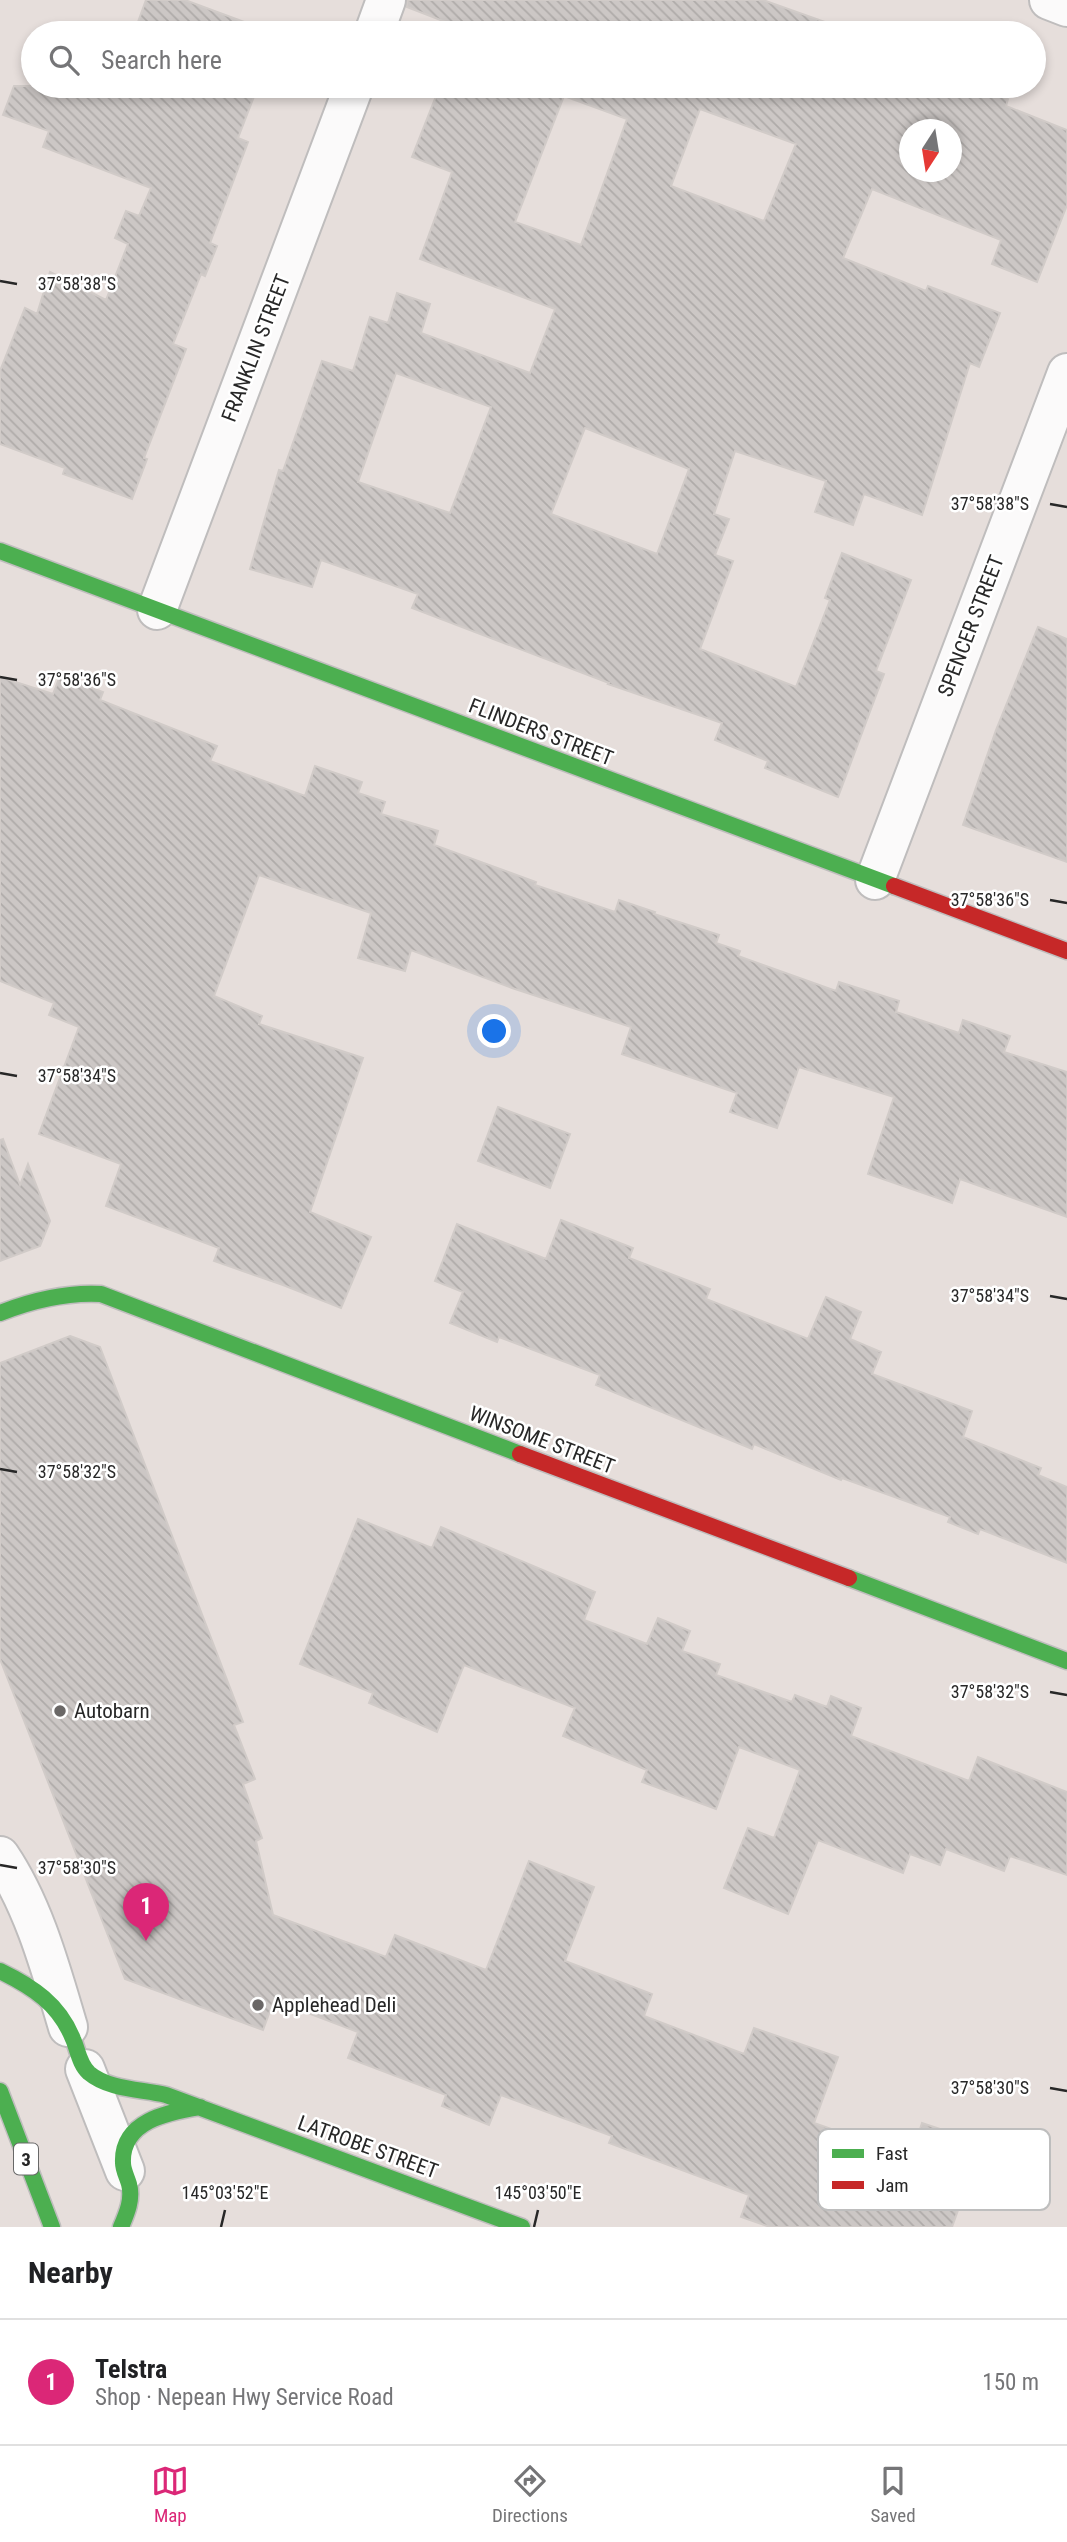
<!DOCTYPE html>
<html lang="en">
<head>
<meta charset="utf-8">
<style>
	:root { --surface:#fff; --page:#f2f2f2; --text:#202124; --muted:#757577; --line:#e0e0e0; --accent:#db2777 }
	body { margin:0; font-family:"Roboto Condensed",sans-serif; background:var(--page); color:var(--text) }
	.compass { position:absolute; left:899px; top:119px; width:63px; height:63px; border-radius:50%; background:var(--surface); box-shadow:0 4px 10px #0003; rotate:192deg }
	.you { position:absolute; left:495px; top:1032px; width:24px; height:24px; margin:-18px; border:5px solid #fff; border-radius:50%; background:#1a73e8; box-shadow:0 0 0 10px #1a73e833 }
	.badge { display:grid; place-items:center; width:46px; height:46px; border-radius:50%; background:var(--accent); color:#fff; font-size:23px; font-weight:700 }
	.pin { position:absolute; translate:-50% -58px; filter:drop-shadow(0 2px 4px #0008) }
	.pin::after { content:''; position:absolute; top:37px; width:24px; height:21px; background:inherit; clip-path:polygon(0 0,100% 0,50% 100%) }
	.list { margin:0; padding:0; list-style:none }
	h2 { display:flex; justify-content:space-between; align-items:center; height:91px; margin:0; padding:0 28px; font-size:30px }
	h2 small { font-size:23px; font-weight:400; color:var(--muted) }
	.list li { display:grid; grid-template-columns:46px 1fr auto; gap:21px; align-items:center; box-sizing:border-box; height:126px; padding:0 28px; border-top:2px solid var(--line) }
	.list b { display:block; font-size:26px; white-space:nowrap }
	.list p { margin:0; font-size:23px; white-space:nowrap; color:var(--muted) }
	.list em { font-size:23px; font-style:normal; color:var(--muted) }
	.icon { flex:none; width:38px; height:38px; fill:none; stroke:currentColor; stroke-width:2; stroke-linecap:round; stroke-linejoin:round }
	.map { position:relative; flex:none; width:1067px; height:2227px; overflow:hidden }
	.search { position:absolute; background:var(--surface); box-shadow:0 4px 10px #0003; left:21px; right:21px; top:21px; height:77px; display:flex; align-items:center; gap:18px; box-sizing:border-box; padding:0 24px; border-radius:38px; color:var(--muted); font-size:26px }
	.sheet { height:217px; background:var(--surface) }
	nav { display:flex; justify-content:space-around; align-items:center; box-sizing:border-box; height:98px; border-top:2px solid var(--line); background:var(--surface); font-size:19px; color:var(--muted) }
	nav a { display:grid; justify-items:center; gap:4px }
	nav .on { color:var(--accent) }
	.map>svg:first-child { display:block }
	.building { fill:url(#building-back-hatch); stroke:#d1cbc8; stroke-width:2; fill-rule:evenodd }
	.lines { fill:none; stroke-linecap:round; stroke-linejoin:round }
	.street-casing { stroke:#bfbdbd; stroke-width:42 }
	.fast-casing { stroke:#bfbdbd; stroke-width:19 }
	.jam-casing { stroke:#bfbdbd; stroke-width:19 }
	.street { stroke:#fbfafa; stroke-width:38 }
	.fast { stroke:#4caf50; stroke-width:16 }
	.jam { stroke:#c62828; stroke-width:16 }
	.ticks { fill:none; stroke:#272727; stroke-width:2.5 }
	.poi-dot { fill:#6a6766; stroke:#fff; stroke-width:2.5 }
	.labels { text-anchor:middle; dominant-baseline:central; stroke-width:5; stroke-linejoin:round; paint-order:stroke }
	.shield { fill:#fff; stroke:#686868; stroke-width:2 }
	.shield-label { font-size:19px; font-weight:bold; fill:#272727 }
	.street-label { font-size:21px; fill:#272727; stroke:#fff }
	.poi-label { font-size:21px; fill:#272727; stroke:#fff; text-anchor:start }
	.key { fill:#fff; stroke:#bebebe; stroke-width:2 }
	.key-label { font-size:19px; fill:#272727 }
	.ticks-label { font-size:18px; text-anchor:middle; fill:#272727; stroke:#fff; stroke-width:5; stroke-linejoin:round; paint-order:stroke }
</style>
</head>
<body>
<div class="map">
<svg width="1067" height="2227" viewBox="0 0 1067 2227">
	<defs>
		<pattern id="building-back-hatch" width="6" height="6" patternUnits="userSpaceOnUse" patternTransform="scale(1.75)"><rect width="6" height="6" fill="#ccc7c5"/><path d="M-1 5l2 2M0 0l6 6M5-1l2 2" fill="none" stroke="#afaba9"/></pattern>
	</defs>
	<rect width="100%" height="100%" fill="#e6dedb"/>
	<!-- building -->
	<path class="building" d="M 146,0 L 185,0 L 274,33 L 134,33 Z
		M 407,0 L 763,0 L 828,23 L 824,33 L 474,33 L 407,7 Z
		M 14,86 L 258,86 L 238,138 L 248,142 L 210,243 L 217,246 L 205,276 L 201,274 L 173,344 L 186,349 L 144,458 L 147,459 L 132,499 L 63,474 L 65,468 L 0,444 L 0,371 L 25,308 L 37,314 L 50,272 L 106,300 L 128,244 L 115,238 L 126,211 L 139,216 L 151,188 L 43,147 L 49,131 L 3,115 Z
		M 440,86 L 973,86 L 1008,99 L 1006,106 L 1067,130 L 1067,205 L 1037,282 L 992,264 L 1001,240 L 872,189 L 843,258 L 926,291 L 928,286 L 1000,313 L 979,367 L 970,363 L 922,515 L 864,494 L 853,525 L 815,512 L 826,481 L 735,451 L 714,514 L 729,519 L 715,555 L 733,561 L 700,649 L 796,687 L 830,600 L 825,598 L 842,553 L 911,580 L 876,671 L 884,674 L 838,797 L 765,768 L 768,761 L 715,740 L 722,723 L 608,684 L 609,683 L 412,608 L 418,594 L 321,560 L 312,587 L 250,569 L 279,470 L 283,471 L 322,361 L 353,371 L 370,317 L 388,323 L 397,293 L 430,304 L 421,333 L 530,373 L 555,309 L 420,259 L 452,172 L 412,157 ZM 564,96 L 627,119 L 581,245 L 515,222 ZM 700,109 L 796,144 L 764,221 L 671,186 ZM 909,130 L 951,130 L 951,172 L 909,172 ZM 396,373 L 491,407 L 450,513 L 358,482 ZM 585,428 L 689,469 L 657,554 L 551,514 Z
		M 1038,627 L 1067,639 L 1067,862 L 963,825 L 996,730 Z
		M 60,676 L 103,692 L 100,700 L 217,746 L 210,761 L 305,796 L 315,766 L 362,782 L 358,793 L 385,802 L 381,814 L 438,831 L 434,845 L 536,882 L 535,885 L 615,912 L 619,900 L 655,912 L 654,914 L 719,935 L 716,943 L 740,951 L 738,956 L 836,991 L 839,982 L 899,1001 L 896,1012 L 959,1033 L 963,1020 L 1010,1036 L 1004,1052 L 1067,1072 L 1067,1217 L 960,1179 L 952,1203 L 868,1174 L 894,1097 L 799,1067 L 777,1128 L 730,1112 L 737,1093 L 622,1054 L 631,1027 L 512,988 L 411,950 L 405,971 L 358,958 L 371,913 L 259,875 L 214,996 L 262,1016 L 259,1024 L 363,1058 L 310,1212 L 371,1237 L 341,1308 L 283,1285 L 214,1261 L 219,1248 L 106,1206 L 121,1164 L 39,1134 L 79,1027 L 49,1015 L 54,1003 L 0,981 L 0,677 L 53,694 Z
		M 498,1107 L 570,1134 L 550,1188 L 478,1161 Z
		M 3,1139 L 20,1185 L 28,1164 L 50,1221 L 40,1246 L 0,1261 L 0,1140 Z
		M 561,1220 L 633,1248 L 629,1258 L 710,1289 L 706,1299 L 808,1339 L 826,1297 L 861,1312 L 850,1339 L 881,1352 L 872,1374 L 972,1411 L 963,1437 L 1041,1468 L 1038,1475 L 1067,1487 L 1067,1563 L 980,1529 L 978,1534 L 948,1522 L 950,1517 L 842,1478 L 841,1480 L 754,1444 L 752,1449 L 596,1385 L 600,1375 L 499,1337 L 497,1342 L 450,1323 L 463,1292 L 435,1281 L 457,1224 L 546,1259 Z
		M 70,1336 L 100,1347 L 243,1722 L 234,1725 L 255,1779 L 243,1784 L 262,1838 L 256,1841 L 273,1915 L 386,1957 L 395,1935 L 486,1970 L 529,1861 L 594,1887 L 565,1961 L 652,1994 L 644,2016 L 744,2054 L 754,2028 L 838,2057 L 814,2123 L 911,2157 L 922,2123 L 982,2143 L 952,2227 L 770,2227 L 741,2217 L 749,2195 L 609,2143 L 612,2136 L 501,2095 L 489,2125 L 442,2106 L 446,2095 L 348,2058 L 358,2032 L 274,2000 L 263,2030 L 125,1979 L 0,1659 L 0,1363 Z
		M 358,1519 L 432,1548 L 441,1527 L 595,1592 L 584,1620 L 647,1644 L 658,1618 L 690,1631 L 682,1651 L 720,1664 L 716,1675 L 792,1702 L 795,1695 L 827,1707 L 831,1696 L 861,1708 L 851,1736 L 969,1781 L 978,1757 L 1067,1792 L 1067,1875 L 1010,1856 L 1004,1871 L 946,1849 L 940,1865 L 910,1854 L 903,1873 L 818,1840 L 788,1914 L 724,1888 L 748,1828 L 774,1838 L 800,1770 L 739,1747 L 716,1809 L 642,1782 L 647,1770 L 563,1736 L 575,1708 L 464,1665 L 437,1732 L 369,1703 L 373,1693 L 300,1664 Z"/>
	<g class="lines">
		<!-- street casing -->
		<g class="street-casing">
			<path id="street" d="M 1049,0 L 1067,7
				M 374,33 L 386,0
				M 157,610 L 354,86
				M 875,880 L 1067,373
				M 0,1856 C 34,1906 51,1970 68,2027
				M 85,2069 L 125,2171"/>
		</g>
		<!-- fast casing -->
		<g class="fast-casing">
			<path id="fast" d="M 0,551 L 894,886
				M 0,1313 C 33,1300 65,1292 101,1294 L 520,1454
				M 849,1578 L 1067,1661
				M 0,1971 C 33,1987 59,2004 73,2039 C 78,2050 79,2064 89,2073 C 109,2090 142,2089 166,2095 L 522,2227
				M 0,2091 L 52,2227
				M 121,2227 C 127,2213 133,2199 129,2184 C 127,2177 123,2170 123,2163 C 121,2121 168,2112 200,2107"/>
		</g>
		<!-- jam casing -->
		<g class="jam-casing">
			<path id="jam" d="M 894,886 L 1067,951
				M 520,1454 L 849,1578"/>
		</g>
		<!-- street -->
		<use href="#street" class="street"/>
		<!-- fast -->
		<use href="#fast" class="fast"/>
		<!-- jam -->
		<use href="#jam" class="jam"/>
	</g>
	<!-- ticks -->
	<path class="ticks" d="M 0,281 L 17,284M 1050,504 L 1067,507M 0,677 L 17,680M 1050,900 L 1067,903M 0,1073 L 17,1076M 1050,1296 L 1067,1299M 0,1469 L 17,1472M 1050,1692 L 1067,1695M 0,1865 L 17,1868M 1050,2088 L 1067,2091M 221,2227 L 225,2210M 534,2227 L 538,2210"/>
	<!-- markers -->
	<g class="poi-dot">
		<circle cx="60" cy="1711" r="7"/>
		<circle cx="258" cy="2005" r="7"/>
	</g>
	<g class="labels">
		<!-- shield labels -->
		<rect class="shield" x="14" y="2143.5" width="24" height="31" rx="5"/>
		<g class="shield-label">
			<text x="26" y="2159">3</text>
		</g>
		<!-- street labels -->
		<g class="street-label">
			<text transform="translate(256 348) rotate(-69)">FRANKLIN STREET</text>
			<text transform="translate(971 626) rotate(-69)">SPENCER STREET</text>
			<text transform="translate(541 732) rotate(21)">FLINDERS STREET</text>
			<text transform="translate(542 1440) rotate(21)">WINSOME STREET</text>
			<text transform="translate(368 2147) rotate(20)">LATROBE STREET</text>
		</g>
		<!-- poi labels -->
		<g class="poi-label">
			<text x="74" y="1711">Autobarn</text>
			<text x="272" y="2005">Applehead Deli</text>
		</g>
	</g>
	<!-- legend -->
	<rect x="818" y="2129" width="232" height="81" rx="10" class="key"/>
	<rect x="832" y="2149" width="32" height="9" fill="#4caf50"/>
	<rect x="832" y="2181" width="32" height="8" fill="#c62828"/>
	<g class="key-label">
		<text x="876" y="2160">Fast</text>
		<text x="876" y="2192">Jam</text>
	</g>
	<g class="ticks-label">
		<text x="77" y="290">37°58'38"S</text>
		<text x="990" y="510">37°58'38"S</text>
		<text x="77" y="686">37°58'36"S</text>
		<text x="990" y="906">37°58'36"S</text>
		<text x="77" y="1082">37°58'34"S</text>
		<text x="990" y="1302">37°58'34"S</text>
		<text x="77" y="1478">37°58'32"S</text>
		<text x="990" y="1698">37°58'32"S</text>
		<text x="77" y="1874">37°58'30"S</text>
		<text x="990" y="2094">37°58'30"S</text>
		<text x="225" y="2199">145°03'52"E</text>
		<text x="538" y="2199">145°03'50"E</text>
	</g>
</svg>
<svg class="compass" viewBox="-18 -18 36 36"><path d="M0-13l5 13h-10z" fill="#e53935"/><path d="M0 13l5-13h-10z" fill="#757577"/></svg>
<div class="you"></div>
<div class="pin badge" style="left:146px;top:1941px">1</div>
<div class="search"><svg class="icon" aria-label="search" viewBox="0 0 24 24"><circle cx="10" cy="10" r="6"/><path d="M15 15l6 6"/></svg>Search here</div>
</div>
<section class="sheet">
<h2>Nearby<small></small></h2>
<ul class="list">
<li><span class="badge">1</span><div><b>Telstra</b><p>Shop · Nepean Hwy Service Road</p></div><em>150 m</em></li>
</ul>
</section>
<nav>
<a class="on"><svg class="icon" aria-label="map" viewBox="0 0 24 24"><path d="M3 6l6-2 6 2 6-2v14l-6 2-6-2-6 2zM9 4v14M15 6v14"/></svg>Map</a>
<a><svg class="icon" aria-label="directions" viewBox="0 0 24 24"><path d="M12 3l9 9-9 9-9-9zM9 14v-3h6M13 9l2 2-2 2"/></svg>Directions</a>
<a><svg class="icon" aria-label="saved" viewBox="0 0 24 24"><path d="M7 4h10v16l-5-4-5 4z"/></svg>Saved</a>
</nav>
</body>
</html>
